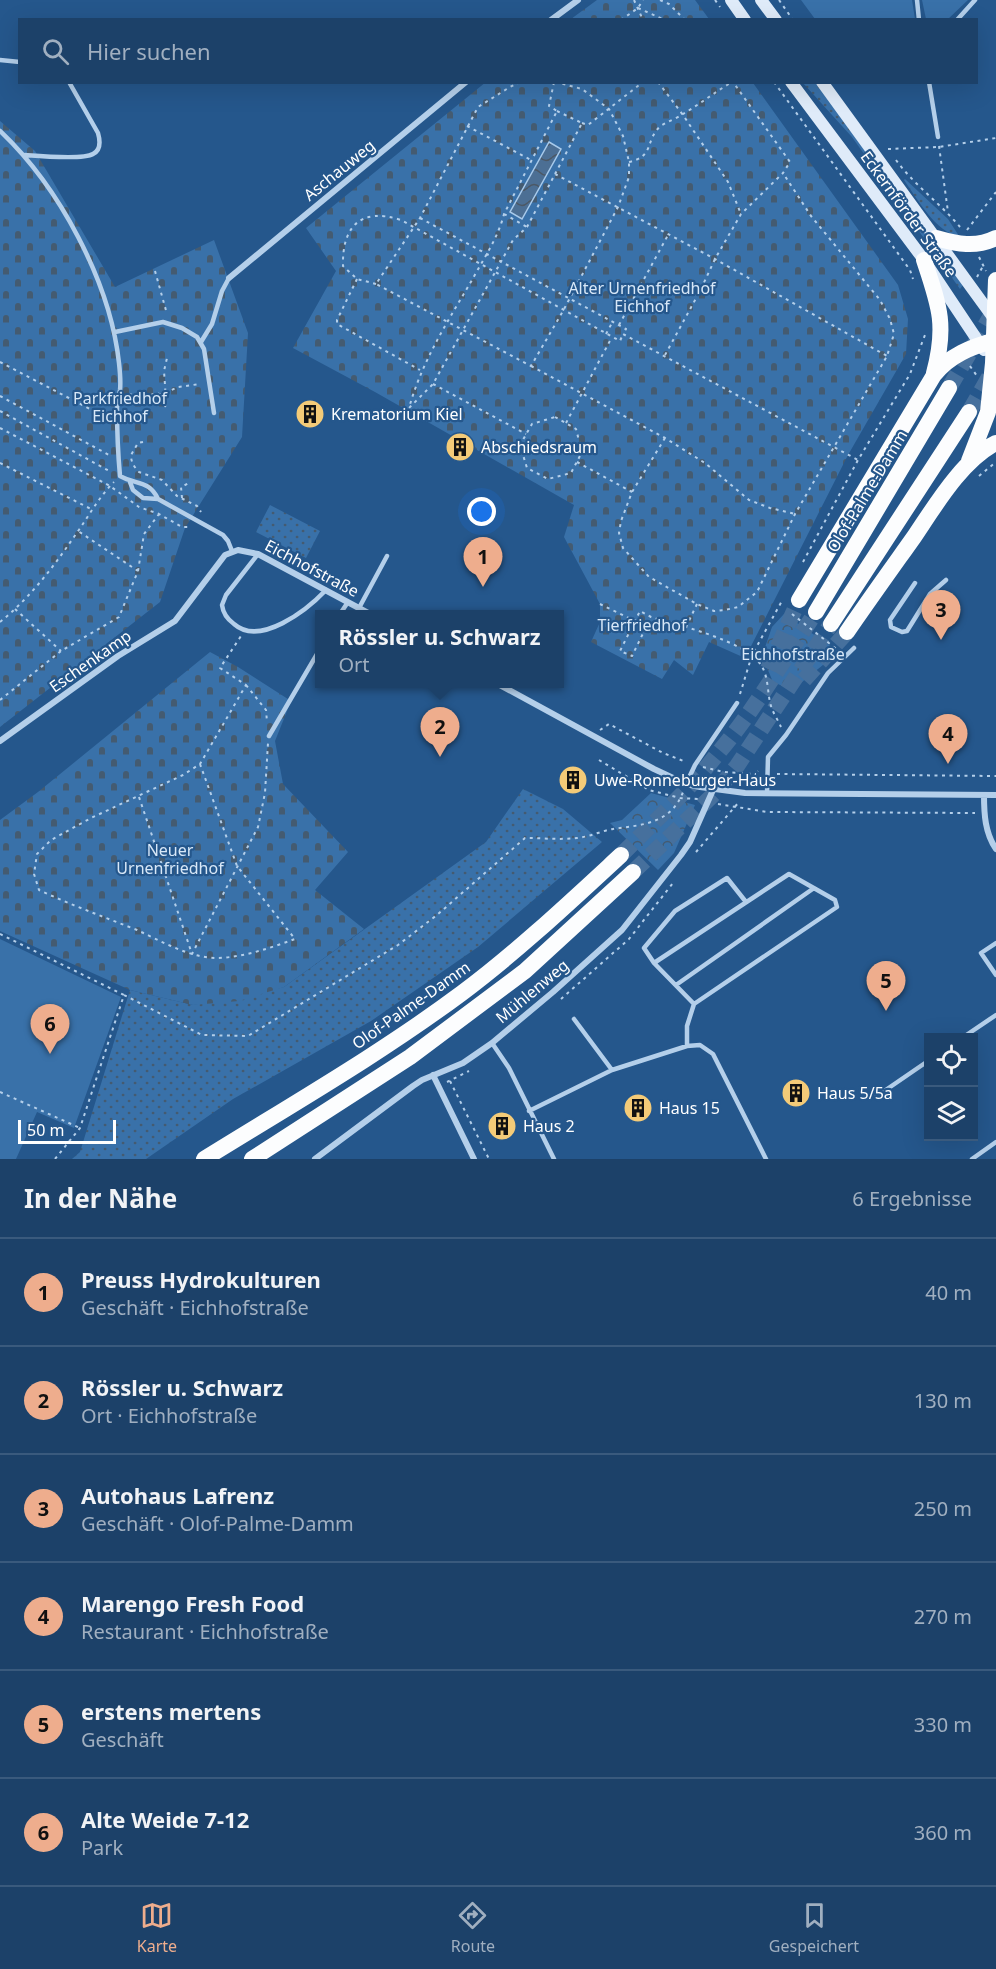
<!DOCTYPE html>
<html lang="de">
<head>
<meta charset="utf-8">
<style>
	:root { --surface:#1c4169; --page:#294c71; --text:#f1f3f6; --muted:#a0afc0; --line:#3a5a7d; --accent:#eead8d }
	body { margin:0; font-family:"Noto Sans",sans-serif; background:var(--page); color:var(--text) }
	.controls { position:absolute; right:18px; bottom:18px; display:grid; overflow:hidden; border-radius:0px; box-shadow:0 6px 24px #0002 }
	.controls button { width:54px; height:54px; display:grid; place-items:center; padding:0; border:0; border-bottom:2px solid var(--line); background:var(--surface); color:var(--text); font:30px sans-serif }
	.scale { position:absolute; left:18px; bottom:15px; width:98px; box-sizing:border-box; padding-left:6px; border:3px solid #fff; border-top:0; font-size:16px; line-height:21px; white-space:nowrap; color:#fff; -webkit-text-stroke:4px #25578c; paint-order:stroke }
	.you { position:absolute; left:482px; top:512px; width:21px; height:21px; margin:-15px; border:4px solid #fff; border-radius:50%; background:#1a73e8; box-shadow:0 0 0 9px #1a73e833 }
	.badge { display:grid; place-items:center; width:39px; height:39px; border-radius:50%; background:var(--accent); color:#111; font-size:20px; font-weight:700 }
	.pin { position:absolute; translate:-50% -50px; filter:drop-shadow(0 2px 3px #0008) }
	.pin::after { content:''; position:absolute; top:32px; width:21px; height:18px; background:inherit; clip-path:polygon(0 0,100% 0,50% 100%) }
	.popup { position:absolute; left:315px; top:610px; width:249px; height:78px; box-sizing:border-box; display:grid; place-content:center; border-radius:0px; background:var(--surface); filter:drop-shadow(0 2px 4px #0005); font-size:20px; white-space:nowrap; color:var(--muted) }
	.popup b { font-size:22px; color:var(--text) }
	.popup::after { content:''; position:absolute; left:50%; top:100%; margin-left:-12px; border:12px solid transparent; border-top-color:var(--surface) }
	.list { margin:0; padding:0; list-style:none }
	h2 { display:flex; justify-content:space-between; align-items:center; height:78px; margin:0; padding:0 24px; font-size:26px }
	h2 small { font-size:20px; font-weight:400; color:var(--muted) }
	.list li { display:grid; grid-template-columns:39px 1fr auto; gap:18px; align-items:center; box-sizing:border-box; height:108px; padding:0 24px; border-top:2px solid var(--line) }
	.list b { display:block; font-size:22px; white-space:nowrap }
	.list p { margin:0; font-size:20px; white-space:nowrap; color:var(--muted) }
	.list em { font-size:20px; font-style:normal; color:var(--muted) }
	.icon { flex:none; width:33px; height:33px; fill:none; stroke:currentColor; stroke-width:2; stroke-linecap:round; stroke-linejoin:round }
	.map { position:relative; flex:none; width:996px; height:1159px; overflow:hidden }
	.search { position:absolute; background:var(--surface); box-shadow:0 6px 24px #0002; left:18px; right:18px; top:18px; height:66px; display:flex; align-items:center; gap:15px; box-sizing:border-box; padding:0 21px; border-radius:0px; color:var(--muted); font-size:22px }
	.sheet { height:726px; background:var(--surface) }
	nav { display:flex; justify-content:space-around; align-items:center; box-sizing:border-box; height:84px; border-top:2px solid var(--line); background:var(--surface); font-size:16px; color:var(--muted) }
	nav a { display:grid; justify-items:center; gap:3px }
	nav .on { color:var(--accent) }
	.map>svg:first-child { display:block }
	.grass { fill:url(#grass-dots) }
	.cemetery { fill:url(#cemetery-stones) }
	.park { fill:url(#park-crowns) }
	.garden { fill:#3971a9 }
	.water { fill:url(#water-waves); stroke:#a8caeb; stroke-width:1.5 }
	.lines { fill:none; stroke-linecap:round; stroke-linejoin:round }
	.trunk-tunnel { stroke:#46709d; stroke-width:16; stroke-dasharray:16 8; stroke-linecap:butt }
	.path { stroke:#b4cfea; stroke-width:2; stroke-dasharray:3 4.5; stroke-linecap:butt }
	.service { stroke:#b4cfea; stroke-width:4.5 }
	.minor { stroke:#b4cfea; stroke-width:6 }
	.secondary { stroke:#dfebf9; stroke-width:12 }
	.trunk { stroke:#fcfdfe; stroke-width:16 }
	.labels { text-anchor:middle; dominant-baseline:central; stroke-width:4.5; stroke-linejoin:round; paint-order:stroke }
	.street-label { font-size:16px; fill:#fff; stroke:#25578c }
	.park-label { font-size:16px; fill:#d8e8f8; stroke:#25578c }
	.poi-label { font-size:16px; fill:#fff; stroke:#25578c; text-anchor:start }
</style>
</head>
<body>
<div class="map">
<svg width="996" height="1159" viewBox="0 0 996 1159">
	<defs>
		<pattern id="grass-dots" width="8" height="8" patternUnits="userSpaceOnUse" patternTransform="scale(1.5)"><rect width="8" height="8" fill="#3971a9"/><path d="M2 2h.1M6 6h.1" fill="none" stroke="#445b71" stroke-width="1.8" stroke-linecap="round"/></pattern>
		<pattern id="cemetery-stones" width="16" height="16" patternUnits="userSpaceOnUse" patternTransform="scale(1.5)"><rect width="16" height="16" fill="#3971a9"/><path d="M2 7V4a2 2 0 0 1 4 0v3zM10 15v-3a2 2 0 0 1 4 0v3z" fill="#445b71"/></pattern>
		<pattern id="park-crowns" width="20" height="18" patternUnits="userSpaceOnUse" patternTransform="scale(1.5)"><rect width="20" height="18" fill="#3971a9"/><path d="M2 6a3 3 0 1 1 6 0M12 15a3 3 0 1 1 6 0" fill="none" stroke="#445b71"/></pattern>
		<pattern id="water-waves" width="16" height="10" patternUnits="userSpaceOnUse" patternTransform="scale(1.5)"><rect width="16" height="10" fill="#4c6f94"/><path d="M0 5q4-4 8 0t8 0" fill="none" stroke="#4c5865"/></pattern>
	</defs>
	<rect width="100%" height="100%" fill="#25578c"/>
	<!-- grass -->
	<path class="grass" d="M 803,83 L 816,83 L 963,285 L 960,289 L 852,137 Z
		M 905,179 L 948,219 L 959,236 C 937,234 916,197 904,180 Z
		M 270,505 L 320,531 L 306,558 L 256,532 Z
		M 523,789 L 563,809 L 602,842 L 478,947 L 371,1021 L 233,1099 L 146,1159 L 72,1159 L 80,1152 L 130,990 L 193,1005 L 284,987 L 486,842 Z"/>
	<!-- cemetery -->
	<path class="cemetery" d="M 597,0 L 695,0 L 709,19 L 571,19 Z
		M 486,82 L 753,83 L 898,285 L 908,319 L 906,354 L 848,455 L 745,658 L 709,642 L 693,675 L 674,660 L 662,679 L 591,642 L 600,622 L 600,604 L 564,537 L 574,505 L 375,392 L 293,348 L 336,271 L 306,228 Z
		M 0,121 L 35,151 L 115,287 L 214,240 L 248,333 L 242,437 L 185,528 L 160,602 L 0,727 Z
		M 210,652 L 238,667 L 291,701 L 275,741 L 283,784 L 348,852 L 315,890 L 364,929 L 284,987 L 239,1001 L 193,1005 L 130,990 L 0,931 L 0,820 L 38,792 Z"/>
	<!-- park -->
	<path class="park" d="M 784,614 L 839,652 L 792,690 L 773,682 L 762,656 L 772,627 Z
		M 651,793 L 695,805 L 674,853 L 658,870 L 610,823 L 622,820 Z"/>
	<!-- garden -->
	<path class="garden" d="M 801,0 L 912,0 L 915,19 L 815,19 Z
		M 922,0 L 968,0 L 947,20 L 926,19 Z
		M 0,939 L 121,997 L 74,1128 L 37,1112 L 16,1159 L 0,1159 Z"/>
	<!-- water -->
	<path class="water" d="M 549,142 L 561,149 L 522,219 L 510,212 Z"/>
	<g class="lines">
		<!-- trunk-tunnel -->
		<path class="trunk-tunnel" d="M 949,388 L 996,307
			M 969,412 L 992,372
			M 768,669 L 799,600
			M 804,680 L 847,632
			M 621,855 C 654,822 690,789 719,752 C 755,709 784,659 816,612
			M 633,872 L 714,794 L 737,766 L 831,624"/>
		<!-- path -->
		<path class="path" d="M 634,0 L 643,20
			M 660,0 L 669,4 L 685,20
			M 715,0 L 720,7
			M 779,0 L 793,20
			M 638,8 L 665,20
			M 621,20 L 638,8 L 643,0
			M 520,82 L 510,87 L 478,107 L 420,218 L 376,284 L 531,366 L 563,311 L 618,207 L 629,177 L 629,162 L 623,136 L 609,109 L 582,89 L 556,82
			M 554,82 L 549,106 L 557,111
			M 658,82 L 683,115 L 728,182 L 741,214
			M 774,82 L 910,270 L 913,279
			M 557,111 L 582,123 L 527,227 L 513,240 L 433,384 L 409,408 C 422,361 448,321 472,280 C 484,258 498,238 504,214 Z
			M 582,123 L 588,125 L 643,82
			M 467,126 L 531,160
			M 939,146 L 948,212
			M 888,149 L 939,147 L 996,138
			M 896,160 C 914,185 940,203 960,227
			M 629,162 C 656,156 644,139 662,125 C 669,121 677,118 683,114 C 700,104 715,92 732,82
			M 555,174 L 715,259 L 887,356
			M 504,214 L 527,227
			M 420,218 L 626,329 L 623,334 L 858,460
			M 967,230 L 996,192
			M 979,257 L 986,271
			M 155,271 L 167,314
			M 977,277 L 983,266
			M 357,279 L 337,320 L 337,324 L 420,370
			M 376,284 L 357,279 L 343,266 C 342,226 361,207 401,220 L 620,341 L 623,334
			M 619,325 L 668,235
			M 606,334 L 613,321
			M 665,355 L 700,291 L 715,259 L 741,214 L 783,173 L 790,162 L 733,82
			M 0,362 L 109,419
			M 531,366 L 665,438 L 705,463 L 749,500 L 770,508 L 795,514
			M 970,366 L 977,376
			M 433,384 L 526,434
			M 165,393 L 178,387 L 200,384
			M 129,394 C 133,395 139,398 144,397 C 155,395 157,389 166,399 L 165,408
			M 0,396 L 109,455
			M 166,399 L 164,371 L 167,358
			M 0,411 L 111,472
			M 555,417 L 576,429 L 582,452 L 571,473 L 548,479 L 527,468 L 520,445 L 532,424 Z
			M 566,423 L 612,337
			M 0,428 L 110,486 L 139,507 L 159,514 L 182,527 L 189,527
			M 665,438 L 632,492 L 621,521 L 619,533 L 623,548 L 649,577 L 697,604 L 714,611 L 725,610 L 738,607 L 757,592 L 795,514 L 887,356 L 894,334 L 890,319 L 880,300 L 811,216 L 783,173
			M 143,442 L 138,443 L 131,455 C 131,462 134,467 139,472 L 162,480 L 177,496 L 197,506 L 201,512
			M 577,462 L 632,492
			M 0,463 L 91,509
			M 979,476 L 996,462
			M 182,498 L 181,487 L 189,483
			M 803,562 L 858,460 L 910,374 L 925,335
			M 138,571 L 144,534 L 159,514
			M 600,604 L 635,621 L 640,611 L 651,617 C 678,625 746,641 761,665 C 769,677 767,693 771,706 C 773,713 778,720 781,727
			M 15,609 L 61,651
			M 792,614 L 839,651
			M 635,621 L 620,651 L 632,656 L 651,617
			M 0,622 C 31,597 54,566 76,534 C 89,516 98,498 114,482
			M 686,627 L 697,604
			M 246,685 L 266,710 L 267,722
			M 740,694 L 752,655 L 783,599
			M 0,700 L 61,651 L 119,617 L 138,571 L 78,531
			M 600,730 L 609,724 L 663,753 L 686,762
			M 599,760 L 649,790 L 680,798 L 698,799
			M 200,764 L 237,866 L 295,939 C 270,948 242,958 215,958 C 188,957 161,941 137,930 C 104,917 71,905 39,890 L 34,874 L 37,854 L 51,840 L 91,818 L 183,775 L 200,764 L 246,685 L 220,668 L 241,636
			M 703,767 L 724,772 L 756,774
			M 777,774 L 996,776
			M 750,784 L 758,771
			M 139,797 L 192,954 L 258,827 L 265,793 L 268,743
			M 718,804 L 767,812 L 975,813
			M 696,852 L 739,802
			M 0,934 L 124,995
			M 561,999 L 629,939 L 673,883
			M 450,1081 L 489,1159
			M 447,1082 L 469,1071
			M 0,1092 L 80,1128
			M 55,1159 L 80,1128 L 124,995 L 202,1035 L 248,1036 L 398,945 L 437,915 L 525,838 C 542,838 560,840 577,838 C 589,837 601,831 613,829 C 641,825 671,824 683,792"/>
		<!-- service -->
		<path class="service" d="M 917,0 L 919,20
			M 957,20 L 975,0
			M 0,60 L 20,62
			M 929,82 L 938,137
			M 0,131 C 59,187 110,281 119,363 C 120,372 121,381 120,390 C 119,396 117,402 117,408 C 117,431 118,454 120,476 C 136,485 149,480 158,499
			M 25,155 C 38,156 83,160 93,154 C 101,150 100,140 98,133 L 69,82
			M 115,332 L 163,322 L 182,328 L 197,337 L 204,349 L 214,413
			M 201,342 L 212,324 L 222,291 L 229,278
			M 130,482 L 133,490 L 143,498 L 158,499 L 223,535 L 228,541 L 232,551
			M 258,554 L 226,595 L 222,605 C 223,613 227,619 234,624 C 260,647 307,610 326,590
			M 915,583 L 890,620 L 891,627 L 902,632 L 907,631 L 930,594 L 946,580
			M 359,608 L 387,556
			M 340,614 L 348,602
			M 269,736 L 320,649
			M 686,784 L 695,765 L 737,703
			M 767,793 L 768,757 L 786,735 L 828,673 L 854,648
			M 996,943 L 981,953 L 996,975
			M 654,963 L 644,948 L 675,911 L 727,878 L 746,902
			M 676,985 L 814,888
			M 574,1019 L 612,1070
			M 962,1038 L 996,1015
			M 492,1043 L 509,1068 L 554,1159
			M 687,1046 L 687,1026 L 694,1004 L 837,907 L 835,900 L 789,874 L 654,963 L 694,1004
			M 877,1096 L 928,1061
			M 529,1111 L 612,1070 L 687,1046 L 700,1045 L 713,1054 L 766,1159
			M 972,1159 L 996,1142"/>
		<!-- minor -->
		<path class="minor" d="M 551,20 L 578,0
			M 229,278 L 466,82
			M 498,684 L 654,769 L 686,784 L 700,787 L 745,793 L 996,795
			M 0,741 L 118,656 L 175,621 L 225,555 L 238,550 L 258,554 L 370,614
			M 984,795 C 984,814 985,833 996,849
			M 433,1075 L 474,1159
			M 315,1159 L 413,1086 L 422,1080 L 463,1063 L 492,1043 L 553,992 L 622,930 L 681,855 L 690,842 L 713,790"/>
		<!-- secondary -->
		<path class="secondary" d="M 731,0 L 745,20
			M 761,0 L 776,20
			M 791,82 L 924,260 L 984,350
			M 822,82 L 995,320"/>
		<!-- trunk -->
		<path class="trunk" d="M 936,238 C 957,244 976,248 996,238
			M 924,260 C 939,305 947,325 934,373
			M 969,461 L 988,412 L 993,363 L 996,280
			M 799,600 L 934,375 C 950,355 971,347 996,340
			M 816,612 L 949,388
			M 831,624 L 969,412
			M 847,632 C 869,600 892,568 914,537 C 935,506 962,460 996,443
			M 204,1159 C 291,1105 380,1054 462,993 C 518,951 569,903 621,855
			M 252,1159 L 410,1057 L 525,971 L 633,872"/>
	</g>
	<!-- icons -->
	<defs>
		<g id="building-disc" transform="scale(1.5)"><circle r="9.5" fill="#f4cb78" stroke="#25578c"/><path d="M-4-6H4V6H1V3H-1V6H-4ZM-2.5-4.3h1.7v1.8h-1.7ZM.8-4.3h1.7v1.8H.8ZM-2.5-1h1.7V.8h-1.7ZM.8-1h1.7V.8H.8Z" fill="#111"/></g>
	</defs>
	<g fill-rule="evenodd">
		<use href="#building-disc" x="310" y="414"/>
		<use href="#building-disc" x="460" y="447"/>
		<use href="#building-disc" x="573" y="780"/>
		<use href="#building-disc" x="796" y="1093"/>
		<use href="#building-disc" x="638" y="1108"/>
		<use href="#building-disc" x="502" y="1126"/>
	</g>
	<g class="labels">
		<!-- street labels -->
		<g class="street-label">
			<text transform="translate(339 170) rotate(-39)">Aschauweg</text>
			<text transform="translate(909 214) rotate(54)">Eckernförder Straße</text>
			<text transform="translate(867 491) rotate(-59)">Olof-Palme-Damm</text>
			<text transform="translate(312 568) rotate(28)">Eichhofstraße</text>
			<text transform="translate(90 661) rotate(-35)">Eschenkamp</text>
			<text transform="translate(532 991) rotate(-40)">Mühlenweg</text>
			<text transform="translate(411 1005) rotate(-35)">Olof-Palme-Damm</text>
		</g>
		<!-- park labels -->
		<g class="park-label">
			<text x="642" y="288">Alter Urnenfriedhof<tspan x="642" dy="18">Eichhof</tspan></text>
			<text x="120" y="398">Parkfriedhof<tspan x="120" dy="18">Eichhof</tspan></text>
			<text x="642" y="625">Tierfriedhof</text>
			<text x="793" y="654">Eichhofstraße</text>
			<text x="170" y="850">Neuer<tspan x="170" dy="18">Urnenfriedhof</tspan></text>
		</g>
		<!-- poi labels -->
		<g class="poi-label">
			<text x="331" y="414">Krematorium Kiel</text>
			<text x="481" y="447">Abschiedsraum</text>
			<text x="594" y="780">Uwe-Ronneburger-Haus</text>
			<text x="817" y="1093">Haus 5/5a</text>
			<text x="659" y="1108">Haus 15</text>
			<text x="523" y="1126">Haus 2</text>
		</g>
	</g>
</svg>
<div class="controls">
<button><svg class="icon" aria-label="locate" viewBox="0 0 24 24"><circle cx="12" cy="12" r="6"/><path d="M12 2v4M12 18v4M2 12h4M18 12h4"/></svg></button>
<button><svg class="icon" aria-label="layers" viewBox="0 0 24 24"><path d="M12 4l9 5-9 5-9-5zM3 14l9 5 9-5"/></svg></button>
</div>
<div class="scale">50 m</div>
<div class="you"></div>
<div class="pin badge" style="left:483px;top:587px">1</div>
<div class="pin badge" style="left:440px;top:757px">2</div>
<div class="popup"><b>Rössler u. Schwarz</b>Ort</div>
<div class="pin badge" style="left:941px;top:640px">3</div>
<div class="pin badge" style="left:948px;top:764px">4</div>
<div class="pin badge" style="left:886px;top:1011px">5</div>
<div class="pin badge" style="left:50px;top:1054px">6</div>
<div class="search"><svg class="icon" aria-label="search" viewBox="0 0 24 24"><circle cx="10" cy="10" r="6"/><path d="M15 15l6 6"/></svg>Hier suchen</div>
</div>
<section class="sheet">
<h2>In der Nähe<small>6 Ergebnisse</small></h2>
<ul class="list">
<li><span class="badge">1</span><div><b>Preuss Hydrokulturen</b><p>Geschäft · Eichhofstraße</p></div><em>40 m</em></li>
<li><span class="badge">2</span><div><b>Rössler u. Schwarz</b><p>Ort · Eichhofstraße</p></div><em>130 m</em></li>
<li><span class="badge">3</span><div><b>Autohaus Lafrenz</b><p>Geschäft · Olof-Palme-Damm</p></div><em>250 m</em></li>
<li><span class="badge">4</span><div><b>Marengo Fresh Food</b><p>Restaurant · Eichhofstraße</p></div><em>270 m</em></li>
<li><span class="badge">5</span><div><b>erstens mertens</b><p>Geschäft</p></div><em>330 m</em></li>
<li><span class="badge">6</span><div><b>Alte Weide 7-12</b><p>Park</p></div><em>360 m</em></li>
</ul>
</section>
<nav>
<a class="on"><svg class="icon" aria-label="map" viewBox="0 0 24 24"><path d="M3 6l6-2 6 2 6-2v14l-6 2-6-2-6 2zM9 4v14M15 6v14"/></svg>Karte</a>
<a><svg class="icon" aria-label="directions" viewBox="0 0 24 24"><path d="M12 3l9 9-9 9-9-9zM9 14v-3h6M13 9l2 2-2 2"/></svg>Route</a>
<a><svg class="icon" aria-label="saved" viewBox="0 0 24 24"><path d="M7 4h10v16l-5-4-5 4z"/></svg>Gespeichert</a>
</nav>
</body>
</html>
